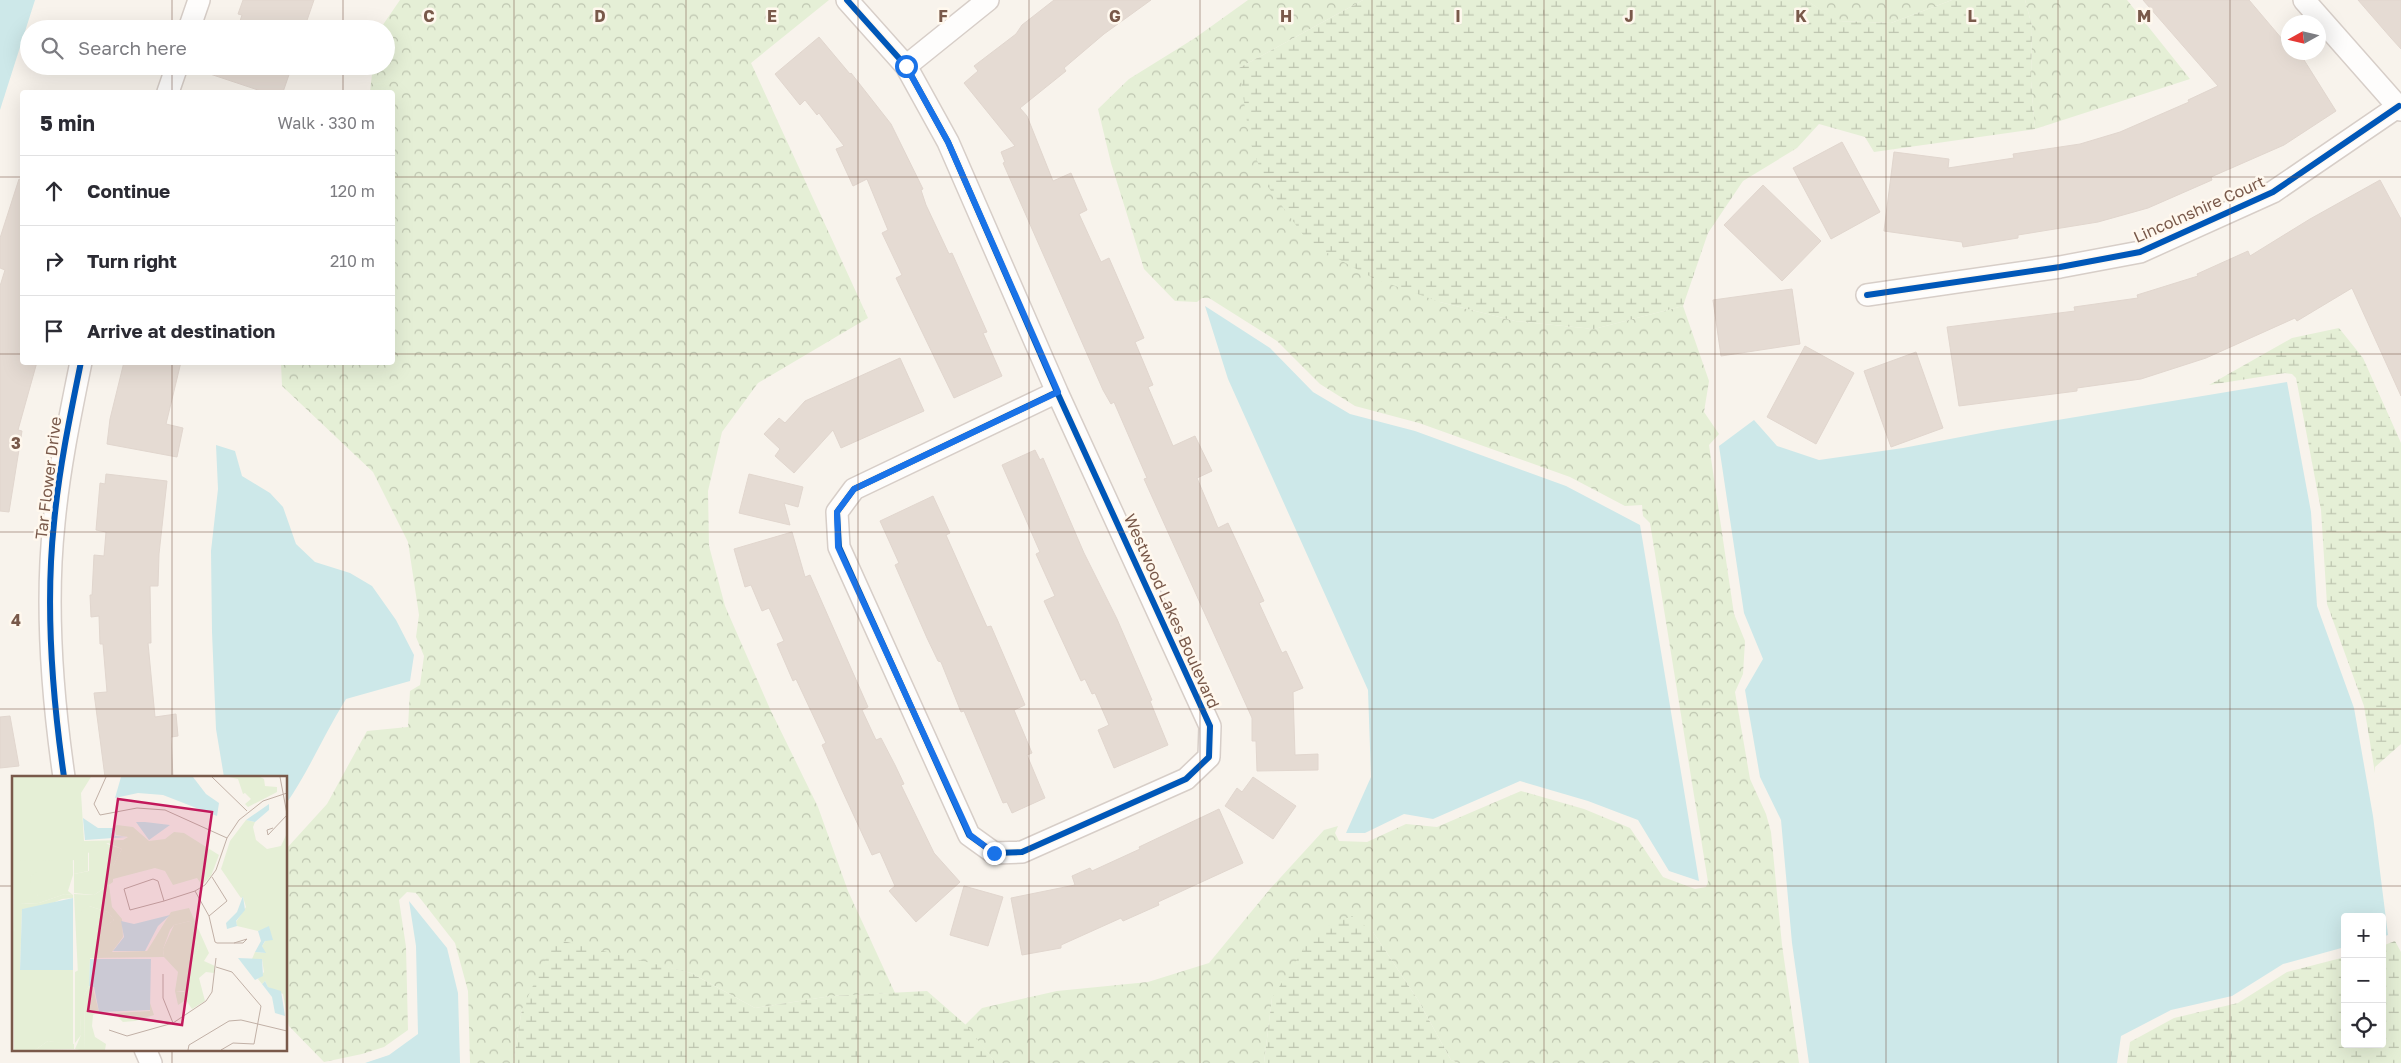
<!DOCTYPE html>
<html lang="en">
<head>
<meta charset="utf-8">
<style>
	:root { --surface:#fff; --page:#f7f7f7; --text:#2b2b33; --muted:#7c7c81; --line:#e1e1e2 }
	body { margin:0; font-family:"Golos Text",sans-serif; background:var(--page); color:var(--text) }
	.controls { position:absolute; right:15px; bottom:15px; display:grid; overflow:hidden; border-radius:5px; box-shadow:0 5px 20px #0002 }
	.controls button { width:45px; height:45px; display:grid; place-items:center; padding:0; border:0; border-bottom:1px solid var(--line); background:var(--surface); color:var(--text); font:25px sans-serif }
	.compass { position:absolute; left:2281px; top:15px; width:45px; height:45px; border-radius:50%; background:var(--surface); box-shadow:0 5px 20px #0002; rotate:262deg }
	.stop { position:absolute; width:15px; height:15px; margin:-11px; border:4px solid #1a73e8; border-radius:50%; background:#fff }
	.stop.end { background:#1a73e8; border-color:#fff; box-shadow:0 1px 5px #0008 }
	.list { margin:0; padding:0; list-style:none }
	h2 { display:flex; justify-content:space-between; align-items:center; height:65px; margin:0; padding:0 20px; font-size:21px }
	h2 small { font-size:16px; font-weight:400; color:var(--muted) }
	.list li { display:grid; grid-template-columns:32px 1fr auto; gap:15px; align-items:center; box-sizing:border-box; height:70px; padding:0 20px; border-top:1px solid var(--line) }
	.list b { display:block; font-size:19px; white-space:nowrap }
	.list em { font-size:16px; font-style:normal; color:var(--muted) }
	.icon { flex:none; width:28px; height:28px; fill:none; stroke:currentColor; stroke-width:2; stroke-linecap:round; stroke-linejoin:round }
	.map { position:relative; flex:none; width:2401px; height:1063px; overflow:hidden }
	.search { position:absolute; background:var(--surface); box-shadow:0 5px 20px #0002; left:20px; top:20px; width:375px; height:55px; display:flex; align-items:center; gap:12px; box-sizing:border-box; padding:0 18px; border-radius:28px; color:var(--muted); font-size:19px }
	.panel { position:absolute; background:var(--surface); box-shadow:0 5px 20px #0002; left:20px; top:90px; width:375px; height:275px; border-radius:5px }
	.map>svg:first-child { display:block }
	.forest { fill:url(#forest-crowns) }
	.wetland { fill:url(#wetland-marsh) }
	.water { fill:#cde8e9 }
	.building { fill:#e5dbd3; stroke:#e1d6ce }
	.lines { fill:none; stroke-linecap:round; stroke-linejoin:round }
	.minor-casing { stroke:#d7cec8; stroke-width:24 }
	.minor { stroke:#fefdfc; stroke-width:21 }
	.cycleway-casing { stroke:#fff8ee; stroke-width:9 }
	.cycleway { stroke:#0057b8; stroke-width:6 }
	.route { stroke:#1a73e8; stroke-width:6 }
	.grid { fill:none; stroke:#79594a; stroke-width:1; stroke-opacity:0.55 }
	.labels { text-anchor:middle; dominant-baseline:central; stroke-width:5; stroke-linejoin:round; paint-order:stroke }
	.street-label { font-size:16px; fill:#79594a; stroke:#fff8ee }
	.inset-road { fill:none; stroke:#c1b0a6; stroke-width:1 }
	.view { fill:#c2185b; fill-opacity:0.15; stroke:#c2185b; stroke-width:2.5 }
	.inset-edge { fill:none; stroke:#79594a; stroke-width:2.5 }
	.grid-label { font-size:16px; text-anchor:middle; font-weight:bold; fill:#79594a; stroke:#fff8ee; stroke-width:5; stroke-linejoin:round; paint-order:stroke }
</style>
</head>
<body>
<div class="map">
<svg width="2401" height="1063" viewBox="0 0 2401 1063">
	<defs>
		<pattern id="forest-crowns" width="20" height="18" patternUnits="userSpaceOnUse" patternTransform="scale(1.25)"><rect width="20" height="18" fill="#e5efd6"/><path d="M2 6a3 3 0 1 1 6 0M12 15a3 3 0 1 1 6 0" fill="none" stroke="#bec5b0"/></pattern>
		<pattern id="wetland-marsh" width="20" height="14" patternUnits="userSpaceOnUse" patternTransform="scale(1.25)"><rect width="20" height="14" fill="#e5efd6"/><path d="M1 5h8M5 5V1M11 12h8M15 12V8" fill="none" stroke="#bec5b0"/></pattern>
	</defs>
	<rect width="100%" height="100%" fill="#f8f3ec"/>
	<!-- forest -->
	<path class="forest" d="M 400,0 L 829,0 L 751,63 L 868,318 L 758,383 L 722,432 L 708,491 L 709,546 L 725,606 L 770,709 L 818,807 L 848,891 L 895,993 L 831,996 L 755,1008 L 691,973 L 626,958 L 522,1009 L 513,1063 L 470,1063 L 468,991 L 455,943 L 416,893 L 407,892 L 399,900 L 406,947 L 408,1030 L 384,1047 L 362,1054 L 324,1062 L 289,1026 L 286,1011 L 287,848 L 327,804 L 367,731 L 408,727 L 410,691 L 420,685 L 424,656 L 416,637 L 419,615 L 408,542 L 373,472 L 282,386 L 281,363 L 392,362 L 392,92 L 370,92 L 373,66 L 386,66 L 386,29 L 380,29 Z
		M 1248,0 L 1363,0 L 1239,68 L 1440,302 L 1515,321 L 1594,329 L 1683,306 L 1709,381 L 1704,412 L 1719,434 L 1709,445 L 1734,614 L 1745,641 L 1743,674 L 1735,692 L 1750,779 L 1766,814 L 1771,832 L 1782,945 L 1799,1063 L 1458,1063 L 1451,1060 L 1418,1000 L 1373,932 L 1272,998 L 1264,1063 L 996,1063 L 965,1025 L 982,1008 L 1057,991 L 1148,982 L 1209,963 L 1270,889 L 1324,830 L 1338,826 L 1335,833 L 1339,841 L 1367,842 L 1406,824 L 1437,827 L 1521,791 L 1584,809 L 1630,828 L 1663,877 L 1695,889 L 1706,887 L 1708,882 L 1650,523 L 1643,516 L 1642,505 L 1625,506 L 1570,477 L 1419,423 L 1355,406 L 1320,384 L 1277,341 L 1209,298 L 1202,298 L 1197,302 L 1175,301 L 1144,269 L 1111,163 L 1098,109 L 1129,79 L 1195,38 Z
		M 1806,0 L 1952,0 L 1891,23 L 1837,21 Z
		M 2025,0 L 2127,0 L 2190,79 L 2035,129 L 2031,81 L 2032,26 Z"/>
	<!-- wetland -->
	<path class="wetland" d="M 1363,0 L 1806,0 L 1838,21 L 1891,23 L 1952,0 L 2025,0 L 2032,26 L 2031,81 L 2035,129 L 1874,152 L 1865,137 L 1819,124 L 1797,148 L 1743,181 L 1708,233 L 1683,306 L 1594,329 L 1515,321 L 1440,302 L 1373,278 L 1309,243 L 1266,184 L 1250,142 L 1239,68 Z
		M 2339,328 L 2363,358 L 2401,443 L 2401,744 L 2375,767 L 2375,773 L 2364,706 L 2327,604 L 2321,510 L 2296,378 L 2292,374 L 2285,373 L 2209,385 L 2292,338 Z
		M 1352,916 L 1373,932 L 1418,1000 L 1451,1060 L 1458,1063 L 1264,1063 L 1272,998 L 1315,931 Z
		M 555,939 L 691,973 L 755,1008 L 831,996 L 927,991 L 966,1025 L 996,1063 L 513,1063 L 522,1009 Z
		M 2395,941 L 2401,952 L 2401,1063 L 2127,1063 L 2130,1042 L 2174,1018 L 2238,1003 L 2287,972 L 2345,957 L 2345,1044 L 2382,1044 L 2382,946 Z"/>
	<!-- water -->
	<path class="water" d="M 0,0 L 35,0 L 0,110 Z
		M 1205,306 L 1270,348 L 1313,392 L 1350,414 L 1415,431 L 1566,486 L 1640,525 L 1699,881 L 1669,871 L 1638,820 L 1588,801 L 1520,781 L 1433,819 L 1404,814 L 1365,833 L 1346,833 L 1371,777 L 1368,690 L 1228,379 Z
		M 2287,382 L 2311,512 L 2317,606 L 2354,708 L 2373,816 L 2388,935 L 2382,937 L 2382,917 L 2345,917 L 2345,947 L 2283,964 L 2232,996 L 2171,1010 L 2121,1036 L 2117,1063 L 1809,1063 L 1792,943 L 1781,820 L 1760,777 L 1745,690 L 1763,659 L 1744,613 L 1719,446 L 1754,420 L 1777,446 L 1819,460 L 1903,448 L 1997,430 Z
		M 216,445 L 235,451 L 242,476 L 270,493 L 283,507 L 296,544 L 315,562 L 350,573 L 372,586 L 396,620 L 414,655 L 410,681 L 346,699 C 324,734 309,771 286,804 L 286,777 L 224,777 L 216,729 L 212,632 L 211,551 L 218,489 Z
		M 409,901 L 447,948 L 458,993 L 460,1063 L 365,1063 L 389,1055 L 418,1034 L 416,946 Z"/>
	<!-- building -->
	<path class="building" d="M 243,0 L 314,0 L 304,29 L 253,29 L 239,24 L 242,15 L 238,14 Z
		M 1054,0 L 1151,0 L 1104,34 L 1064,68 L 1066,71 L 1020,108 L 1027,116 L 1053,181 L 1071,173 L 1087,210 L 1079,214 L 1101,262 L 1109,258 L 1144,338 L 1135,342 L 1153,385 L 1148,387 L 1173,446 L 1195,436 L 1212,471 L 1197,478 L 1218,528 L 1228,523 L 1264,601 L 1259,603 L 1282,653 L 1286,651 L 1303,688 L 1293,692 L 1295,755 L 1318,754 L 1318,770 L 1257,771 L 1256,741 L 1252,741 L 1252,718 L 1144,479 L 1147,478 L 1114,402 L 1111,404 L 1103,390 L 1003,163 L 1005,162 L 1001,152 L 1015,146 L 964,83 L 978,71 L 974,66 L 1016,34 L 1022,25 Z
		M 2143,0 L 2249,0 L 2288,46 L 2288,52 L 2299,52 L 2336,111 L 2284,145 L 2211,177 L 2212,180 L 2148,208 L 2098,222 L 2018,235 L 2018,238 L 1963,247 L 1962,242 L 1884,231 L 1894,152 L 1949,159 L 1948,168 L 2014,158 L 2013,154 L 2080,144 L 2120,132 L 2189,102 L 2188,100 L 2218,86 Z
		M 2358,0 L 2401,0 L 2401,49 L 2391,38 Z
		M 819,37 L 850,74 L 851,73 L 891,124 L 923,189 L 921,190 L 926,205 L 949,254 L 952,253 L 987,332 L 983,333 L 1002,376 L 954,398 L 896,278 L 902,275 L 882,233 L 888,230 L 867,179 L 853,186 L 836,149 L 844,146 L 819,113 L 817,115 L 805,100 L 800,105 L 775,74 Z
		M 196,66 L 292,66 L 283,92 L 264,92 L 195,69 Z
		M 1842,142 L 1880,212 L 1831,239 L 1793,168 Z
		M 19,179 L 22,180 L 22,362 L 37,362 L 18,430 L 22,431 L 9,512 L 0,511 L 0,286 L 5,270 L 0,268 L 0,238 Z
		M 2380,180 L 2401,219 L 2401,396 L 2352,288 L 2297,321 L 2295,318 L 2206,358 L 2141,379 L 2077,388 L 2077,391 L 1959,406 L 1947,327 L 2075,311 L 2074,307 L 2138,298 L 2137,295 L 2198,276 L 2197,274 L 2248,251 L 2250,256 L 2310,219 Z
		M 1763,185 L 1821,241 L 1782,281 L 1724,225 Z
		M 1792,289 L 1800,344 L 1721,356 L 1713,300 Z
		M 1805,346 L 1854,373 L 1816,444 L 1767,417 Z
		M 1916,352 L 1943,428 L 1891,447 L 1864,371 Z
		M 900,358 L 924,411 L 841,448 L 833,430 L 794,473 L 775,456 L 780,449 L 764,434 L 779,418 L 785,423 L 805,401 Z
		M 124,362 L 181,362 L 166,424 L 183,428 L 177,457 L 107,444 L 110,419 Z
		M 1035,450 L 1040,460 L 1043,458 L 1084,553 L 1117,619 L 1152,700 L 1150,701 L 1168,745 L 1114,768 L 1098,730 L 1109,725 L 1095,693 L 1092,694 L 1085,679 L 1081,681 L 1044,601 L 1055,596 L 1036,554 L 1040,552 L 1002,465 Z
		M 106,474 L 167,481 L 159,554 L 158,586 L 150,586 L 151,643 L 148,643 L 155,717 L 176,714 L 178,736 L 171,737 L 173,777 L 105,777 L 94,693 L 107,692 L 103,644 L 100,644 L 99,616 L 91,617 L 90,595 L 92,595 L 94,555 L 104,556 L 106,532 L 96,530 L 100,483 L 105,484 Z
		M 749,474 L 803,487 L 798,507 L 784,503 L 790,525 L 739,513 Z
		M 933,496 L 950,533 L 946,535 L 987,627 L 991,626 L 1025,705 L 1014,710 L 1032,753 L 1027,755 L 1045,798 L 1012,813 L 1007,802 L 1003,803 L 964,711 L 961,712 L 941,662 L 938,661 L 927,638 L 895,565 L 899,563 L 880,521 Z
		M 792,532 L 805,577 L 810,575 L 868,707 L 862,710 L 876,740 L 881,738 L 895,765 L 904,784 L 901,785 L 934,853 L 960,882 L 916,922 L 889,891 L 895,886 L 880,852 L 872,855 L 842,790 L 822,745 L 826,743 L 796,679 L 793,681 L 777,644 L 784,641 L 769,608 L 762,611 L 751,585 L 745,587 L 734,549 Z
		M 10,716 L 19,766 L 0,768 L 0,717 Z
		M 1253,777 L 1296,806 L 1273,839 L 1225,806 L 1237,788 L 1242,792 Z
		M 1219,809 L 1243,863 L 1158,902 L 1159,905 L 1123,921 L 1121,918 L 1061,945 L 1061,948 L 1022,955 L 1011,898 L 1075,885 L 1072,876 L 1090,868 L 1092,871 L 1140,849 L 1139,847 Z
		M 964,886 L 1003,897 L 988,946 L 950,935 Z"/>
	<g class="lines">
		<!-- minor casing -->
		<g class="minor-casing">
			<path id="minor" d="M 847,0 L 906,66 L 948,142 L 1057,392
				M 2304,0 L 2401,110
				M 189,29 L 199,0
				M 906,66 L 988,0
				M 168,92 L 177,66
				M 1867,295 L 2060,267 L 2140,252 L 2273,192 L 2399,106
				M 1057,392 L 1210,726 L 1209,757 L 1186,779 L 1022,852 L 994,853 L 969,835 L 839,547 L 837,512 L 854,489 Z
				M 64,777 C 52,694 45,607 54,523 C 59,469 70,416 81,362
				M 145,1049 L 151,1063"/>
		</g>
		<!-- minor -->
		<use href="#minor" class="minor"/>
		<!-- cycleway casing -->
		<g class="cycleway-casing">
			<path id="cycleway" d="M 847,0 L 906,66 L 948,142 L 1057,392
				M 1867,295 L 2060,267 L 2140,252 L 2273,192 L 2399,106
				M 1057,392 L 1210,726 L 1209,757 L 1186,779 L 1022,852 L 994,853 L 969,835 L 839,547 L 837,512 L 854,489 Z
				M 64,777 C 52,694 45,607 54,523 C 59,469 70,416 81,362"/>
		</g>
		<!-- cycleway -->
		<use href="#cycleway" class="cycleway"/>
	</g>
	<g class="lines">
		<!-- route -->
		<path class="route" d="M 906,66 L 948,142 L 1058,392 L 854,489 L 837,512 L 838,547 L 970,835 L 994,853"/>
	</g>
	<!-- grid -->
	<path class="grid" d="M 172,0 L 172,29M 343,0 L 343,29M 514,0 L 514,1063M 686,0 L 686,1063M 858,0 L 858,1063M 1029,0 L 1029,1063M 1200,0 L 1200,1063M 1372,0 L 1372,1063M 1544,0 L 1544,1063M 1715,0 L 1715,1063M 1886,0 L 1886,1063M 2058,0 L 2058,1063M 2230,0 L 2230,1063M 172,66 L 172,92M 343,66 L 343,92M 0,177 L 22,177M 392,177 L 2401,177M 0,354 L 22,354M 392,354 L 2401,354M 172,362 L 172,777M 343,362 L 343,1063M 0,532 L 2401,532M 0,709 L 2401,709M 0,886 L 14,886M 286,886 L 2401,886M 172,1049 L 172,1063"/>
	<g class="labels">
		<!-- street labels -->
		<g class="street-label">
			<text transform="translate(2199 209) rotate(-24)">Lincolnshire Court</text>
			<text transform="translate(48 478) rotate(-83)">Tar Flower Drive</text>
			<text transform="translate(1172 611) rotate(66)">Westwood Lakes Boulevard</text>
		</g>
	</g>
	<!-- overview -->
	<g transform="translate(12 776)">
		<rect width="275" height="275" fill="#f8f3ec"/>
		<path d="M 60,1 L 61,99 L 56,115 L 61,119 L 53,118 L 27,127 L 8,128 L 2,156 L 0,22 ZM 26,98 L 40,119 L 26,120 L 19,100 ZM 62,1 L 79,1 L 69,17 L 72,65 L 111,64 L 116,61 L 104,59 L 102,51 L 105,49 L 121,51 L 137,65 L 153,63 L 162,56 L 172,57 L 207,79 L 199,100 L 190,109 L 185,102 L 161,109 L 153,95 L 143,92 L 101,103 L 101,90 L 110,73 L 96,67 L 76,77 L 76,95 L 62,98 ZM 217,1 L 248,1 L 252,3 L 253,10 L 265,11 L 265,16 L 236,31 L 233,28 L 239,23 L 233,17 L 231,18 L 226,3 ZM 234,44 L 243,46 L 241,51 L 244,64 L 255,73 L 269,70 L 275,57 L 275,241 L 271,218 L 256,211 L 253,205 L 250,208 L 246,203 L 252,196 L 250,183 L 240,183 L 243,176 L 253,177 L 250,170 L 258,158 L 257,151 L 246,155 L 225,150 L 224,146 L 234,131 L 231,121 L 229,122 L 209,93 L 218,65 ZM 97,109 L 100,131 L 110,143 L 111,161 L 100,176 L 135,175 L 159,136 L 177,132 L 197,177 L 192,185 L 203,190 L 202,197 L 194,196 L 187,202 L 193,225 L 180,233 L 174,224 L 166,229 L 163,215 L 172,216 L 176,210 L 175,198 L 187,171 L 178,145 L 162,149 L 158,154 L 151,173 L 152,181 L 78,182 L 77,210 L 72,219 L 73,274 L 68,274 L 63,273 L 69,259 L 62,118 L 82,119 ZM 77,130 L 96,136 L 102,144 L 85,156 ZM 1,202 L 6,202 L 6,274 L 2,274 ZM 36,265 L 62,268 L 62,273 L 23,274 Z" fill="#e5efd6" fill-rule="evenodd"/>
		<path d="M 89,66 L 110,73 L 101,90 L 101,106 L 82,119 L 62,117 L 62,98 L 77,95 L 77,73 ZM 0,84 L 2,156 L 5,131 L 8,128 L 27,127 L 53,118 L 61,119 L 61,122 L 50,123 L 31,131 L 10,133 L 8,194 L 61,194 L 61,269 L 36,265 L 23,274 L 6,274 L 5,202 L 1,203 L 0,274 ZM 28,94 L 37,99 L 40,109 L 40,119 L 34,121 L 26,120 L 18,107 L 19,100 ZM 77,130 L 96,136 L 102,144 L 81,159 L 66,148 L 70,133 ZM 178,145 L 187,171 L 175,199 L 176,215 L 163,215 L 166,196 L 152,181 L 151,173 L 162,149 ZM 67,194 L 69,259 L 63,267 L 63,196 ZM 77,210 L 81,212 L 87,236 L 81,239 L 80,250 L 83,261 L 94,268 L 93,274 L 73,274 L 72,219 ZM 138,227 L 142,239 L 123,245 L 111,246 L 102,237 L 138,235 Z" fill="#e5efd6"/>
		<path d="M 0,1 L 68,1 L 71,84 L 0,85 Z" fill="#e5efd6"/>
		<path d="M 109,1 L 181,1 L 194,18 L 207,27 L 205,40 L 151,19 L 126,17 L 103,22 ZM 257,28 L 257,34 L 243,46 L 234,44 ZM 71,42 L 86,52 L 101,52 L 103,60 L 115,61 L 73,64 ZM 124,46 L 133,46 L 158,49 L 137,64 ZM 231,120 L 233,134 L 224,145 L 225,150 L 215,153 L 214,147 L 225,136 ZM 61,122 L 61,194 L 8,194 L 10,133 ZM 158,139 L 146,150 L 133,175 L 101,175 L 112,161 L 109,145 L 122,148 ZM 257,150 L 261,164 L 253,165 L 250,170 L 254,177 L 243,176 L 249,165 L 246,155 ZM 226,182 L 250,183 L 251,200 L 243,204 ZM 78,183 L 139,183 L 138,234 L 87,236 L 82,211 L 77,210 ZM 253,205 L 256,211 L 269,215 L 273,240 L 263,237 L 260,221 L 250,208 Z" fill="#cde8e9"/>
		<path class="inset-road" d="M 94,1 L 82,28 L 88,39 L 125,32 L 153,34 L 215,62M 200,1 L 235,35M 268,1 L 275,38M 261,52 L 255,54 L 256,59 L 275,39M 141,103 L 146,105 L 152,125 L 118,134 L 112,113 ZM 183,115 L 197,140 L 203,166 L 205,167 L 231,167 L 235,163 L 222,167M 152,125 L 183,115 L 193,109 L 204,94 L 215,62 L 227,44 L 251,25 L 275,17M 197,140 L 215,125 L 200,101M 204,191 L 220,196 L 249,230 L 242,268 L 221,267 L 209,274M 151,198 L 151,222 L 161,247M 97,254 L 115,260 L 161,247 L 194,225 L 200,216 L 204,182M 176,274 L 177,269 L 217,245 L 229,244 L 275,255"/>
		<path class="view" d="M 106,23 L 200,36 L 170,249 L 76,235 Z"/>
		<rect width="275" height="275" class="inset-edge"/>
	</g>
	<g class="grid-label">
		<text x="429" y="22">C</text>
		<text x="600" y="22">D</text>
		<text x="772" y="22">E</text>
		<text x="943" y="22">F</text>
		<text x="1115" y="22">G</text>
		<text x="1286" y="22">H</text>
		<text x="1458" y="22">I</text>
		<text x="1629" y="22">J</text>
		<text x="1801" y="22">K</text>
		<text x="1972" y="22">L</text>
		<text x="2144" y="22">M</text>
		<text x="16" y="449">3</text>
		<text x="16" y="626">4</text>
	</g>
</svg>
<div class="controls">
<button>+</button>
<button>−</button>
<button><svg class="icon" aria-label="locate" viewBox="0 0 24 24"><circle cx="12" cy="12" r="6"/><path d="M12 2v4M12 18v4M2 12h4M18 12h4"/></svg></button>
</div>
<svg class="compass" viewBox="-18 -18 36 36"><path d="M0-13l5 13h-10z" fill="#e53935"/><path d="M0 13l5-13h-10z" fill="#7c7c81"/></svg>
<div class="stop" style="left:906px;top:66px"></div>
<div class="stop end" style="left:994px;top:853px"></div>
<div class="search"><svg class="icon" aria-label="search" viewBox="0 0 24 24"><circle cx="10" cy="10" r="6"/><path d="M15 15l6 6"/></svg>Search here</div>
<section class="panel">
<h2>5 min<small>Walk · 330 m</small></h2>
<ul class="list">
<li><svg class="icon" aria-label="ahead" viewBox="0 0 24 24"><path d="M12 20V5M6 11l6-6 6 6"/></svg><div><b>Continue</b></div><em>120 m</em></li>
<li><svg class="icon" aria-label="right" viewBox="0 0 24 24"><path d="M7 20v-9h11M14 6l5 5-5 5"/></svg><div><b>Turn right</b></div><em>210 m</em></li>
<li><svg class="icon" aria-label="arrive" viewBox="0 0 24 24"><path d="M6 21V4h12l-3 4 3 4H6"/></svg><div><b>Arrive at destination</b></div></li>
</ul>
</section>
</div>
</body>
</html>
